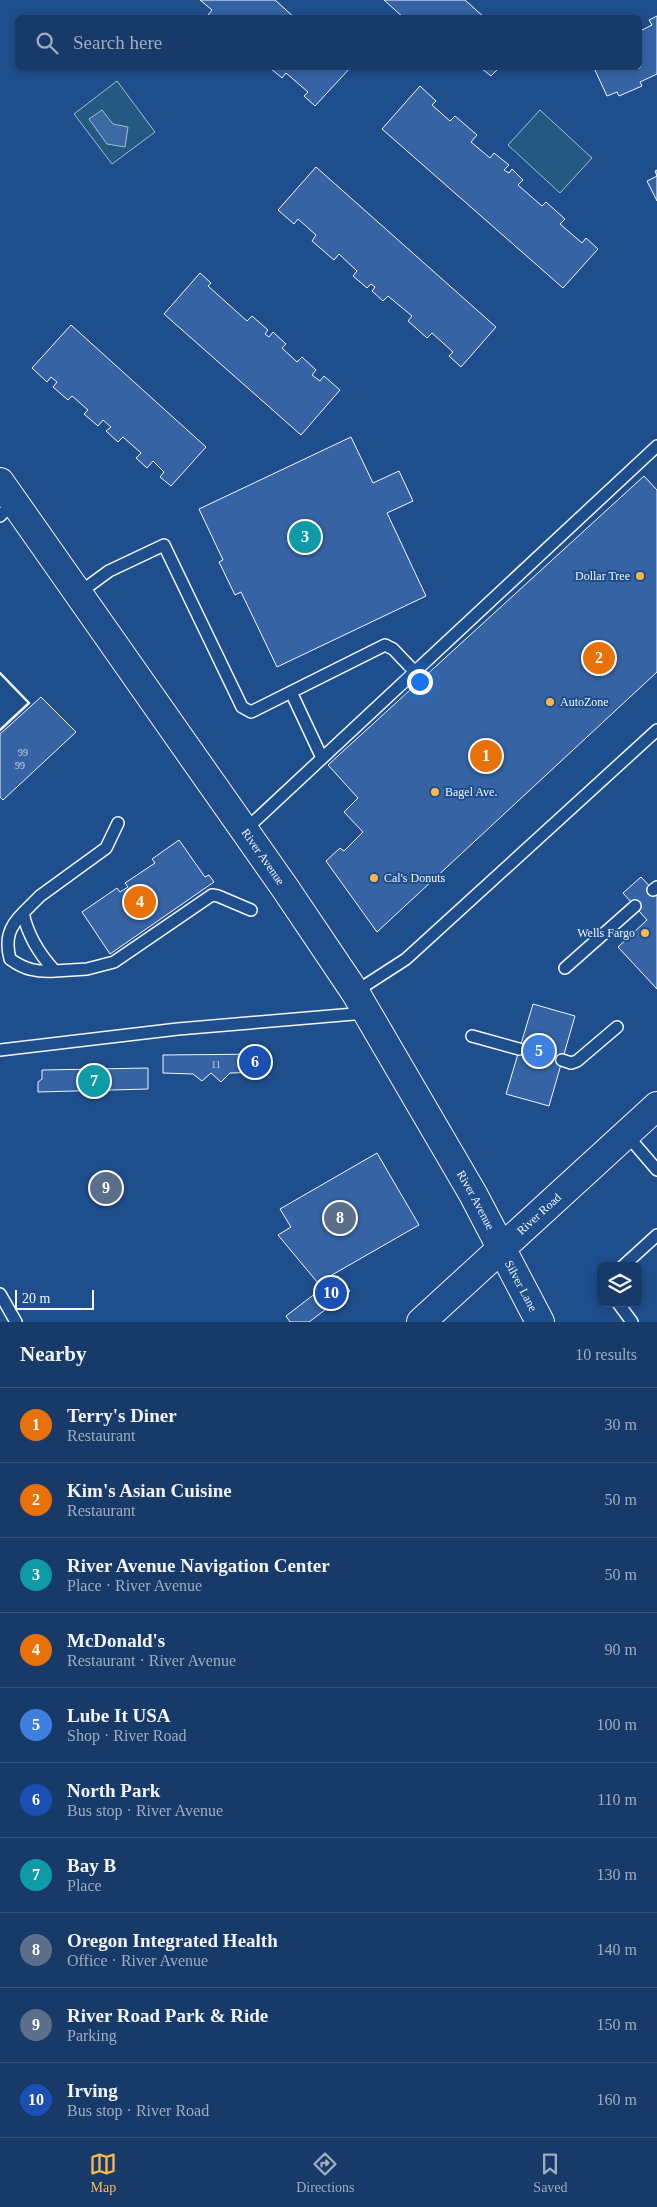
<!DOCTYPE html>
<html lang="en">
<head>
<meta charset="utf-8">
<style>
	:root { --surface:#173a69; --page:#20416f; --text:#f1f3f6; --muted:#9eadc0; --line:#36547d; --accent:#ffb74d }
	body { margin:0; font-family:Georgia,serif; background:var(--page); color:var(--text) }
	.controls { position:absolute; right:15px; bottom:15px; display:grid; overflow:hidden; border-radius:8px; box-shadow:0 2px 8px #0003 }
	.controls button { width:45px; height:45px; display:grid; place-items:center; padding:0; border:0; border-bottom:1px solid var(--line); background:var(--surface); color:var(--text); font:25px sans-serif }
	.scale { position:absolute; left:15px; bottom:12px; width:79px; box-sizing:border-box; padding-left:5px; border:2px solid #f2f6ff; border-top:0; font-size:14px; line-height:18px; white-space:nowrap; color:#f2f6ff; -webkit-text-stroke:4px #1f4e8c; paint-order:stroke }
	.you { position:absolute; left:419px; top:681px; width:18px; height:18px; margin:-12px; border:4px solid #fff; border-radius:50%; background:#1a73e8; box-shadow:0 0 0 8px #1a73e833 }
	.badge { display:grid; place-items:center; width:32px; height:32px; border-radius:50%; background:var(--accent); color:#fff; font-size:16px; font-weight:700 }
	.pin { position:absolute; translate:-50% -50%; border:2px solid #fff; box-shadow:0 1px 5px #0006 }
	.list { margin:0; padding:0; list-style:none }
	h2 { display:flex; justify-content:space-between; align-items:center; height:65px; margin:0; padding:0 20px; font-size:21px }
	h2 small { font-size:16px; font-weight:400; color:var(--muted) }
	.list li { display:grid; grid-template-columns:32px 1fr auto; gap:15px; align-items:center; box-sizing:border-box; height:75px; padding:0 20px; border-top:1px solid var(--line) }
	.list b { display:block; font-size:19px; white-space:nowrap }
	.list p { margin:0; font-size:16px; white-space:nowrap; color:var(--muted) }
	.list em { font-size:16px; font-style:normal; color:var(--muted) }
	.icon { flex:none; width:28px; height:28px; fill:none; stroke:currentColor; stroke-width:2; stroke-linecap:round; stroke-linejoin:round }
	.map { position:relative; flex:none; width:657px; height:1322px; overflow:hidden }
	.search { position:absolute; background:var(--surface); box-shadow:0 2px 8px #0003; left:15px; right:15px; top:15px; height:55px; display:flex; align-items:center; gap:12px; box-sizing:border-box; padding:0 18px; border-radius:8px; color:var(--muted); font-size:19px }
	.sheet { height:815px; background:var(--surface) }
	nav { display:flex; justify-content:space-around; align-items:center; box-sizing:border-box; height:70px; border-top:1px solid var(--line); background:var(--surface); font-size:14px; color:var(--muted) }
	nav a { display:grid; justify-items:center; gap:2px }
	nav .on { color:var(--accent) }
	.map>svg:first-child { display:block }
	.green { fill:#245a82; stroke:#a8bbd7 }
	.water { fill:#3b69a3; stroke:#a8bbd7 }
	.building { fill:#3563a3; stroke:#f2f6ff }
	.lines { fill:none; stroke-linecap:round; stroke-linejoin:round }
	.service-casing { stroke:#f2f6ff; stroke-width:14 }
	.tertiary-casing { stroke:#f2f6ff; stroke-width:30 }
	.primary-casing { stroke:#f2f6ff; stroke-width:30 }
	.service { stroke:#1f4e8c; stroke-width:11 }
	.tertiary { stroke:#1f4e8c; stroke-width:28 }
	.primary { stroke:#1f4e8c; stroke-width:28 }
	.wall { stroke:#f2f6ff; stroke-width:2.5 }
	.poi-dot { fill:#ffb74d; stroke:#1f4e8c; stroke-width:2 }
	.labels { text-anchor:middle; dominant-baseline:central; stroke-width:4; stroke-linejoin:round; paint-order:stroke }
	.number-label { font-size:10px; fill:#c3d1e8 }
	.poi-label { font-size:12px; fill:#f2f6ff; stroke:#1f4e8c; text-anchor:start }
	.street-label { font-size:12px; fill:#f2f6ff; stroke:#1f4e8c }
</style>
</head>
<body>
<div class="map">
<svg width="657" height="1322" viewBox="0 0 657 1322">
	<rect width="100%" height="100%" fill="#1f4e8c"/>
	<!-- green -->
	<path class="green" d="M 117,81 L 155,132 L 112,164 L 74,114 Z
		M 540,110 L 592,158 L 560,193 L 508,145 Z"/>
	<!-- water -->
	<path class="water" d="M 102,110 L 113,124 L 128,127 L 125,147 L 107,144 L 89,119 Z"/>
	<!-- building -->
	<path class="building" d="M 200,0 L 275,0 L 295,18 L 210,18 L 208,15 L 212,10 Z
		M 384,0 L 465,0 L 485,18 L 404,18 Z
		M 657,16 L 657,74 L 640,82 L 642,86 L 619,96 L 617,92 L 607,96 L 594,68 L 640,68 L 640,31 L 652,25 L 649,20 Z
		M 270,68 L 350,68 L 315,106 L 304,96 L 308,92 L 286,73 L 282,78 Z
		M 481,68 L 499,68 L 491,76 Z
		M 420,86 L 436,101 L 432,105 L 450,121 L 455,116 L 477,135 L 471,142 L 490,158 L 494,153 L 509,165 L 504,170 L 509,173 L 512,169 L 523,180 L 518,185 L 542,206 L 546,202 L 565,219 L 560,224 L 582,243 L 586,238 L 598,249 L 563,288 L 382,129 Z
		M 316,167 L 496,327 L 461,367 L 449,356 L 453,352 L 432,333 L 427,338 L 408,321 L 412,316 L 388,296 L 383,301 L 372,291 L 375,287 L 371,284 L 367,288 L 353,276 L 357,271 L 339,254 L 334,260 L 312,241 L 316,235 L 298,219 L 294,224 L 278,210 Z
		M 657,170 L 657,201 L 647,181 L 657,176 L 655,171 Z
		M 200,273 L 211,283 L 208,286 L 247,321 L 252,316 L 268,330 L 265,334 L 269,337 L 273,332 L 286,344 L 282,348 L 297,362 L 302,357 L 316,370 L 312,375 L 320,381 L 324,376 L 340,390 L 301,435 L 164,314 Z
		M 71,325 L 206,447 L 171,486 L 160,477 L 164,472 L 153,461 L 147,468 L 136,458 L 141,453 L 123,437 L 118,442 L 106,431 L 111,427 L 103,420 L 98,426 L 84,414 L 88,410 L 72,396 L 68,400 L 53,387 L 57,382 L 51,377 L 47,382 L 32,368 Z
		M 351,437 L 373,483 L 399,471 L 413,501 L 387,513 L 426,596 L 277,667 L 241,592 L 235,595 L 219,562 L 223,560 L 199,509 Z
		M 644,476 L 657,490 L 657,672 L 377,932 L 326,861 L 340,848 L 344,851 L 363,832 L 344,812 L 358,798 L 328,765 Z
		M 41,697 L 76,732 L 3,800 L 0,797 L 0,734 Z
		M 179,840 L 205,877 L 209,875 L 214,882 L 110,954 L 82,912 L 117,888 L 120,892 L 128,887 L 125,883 L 155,863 L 152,859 Z
		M 641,877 L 657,894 L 657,989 L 618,947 L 647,920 L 623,893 Z
		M 533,1004 L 575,1016 L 549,1106 L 506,1094 Z
		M 268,1054 L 268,1072 L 230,1073 L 221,1082 L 211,1073 L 202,1081 L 193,1074 L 163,1073 L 163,1055 Z
		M 148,1068 L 148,1089 L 38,1092 L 38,1082 L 42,1079 L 42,1070 Z
		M 377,1153 L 419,1225 L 318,1283 L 278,1235 L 291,1227 L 280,1209 Z
		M 338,1276 L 350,1291 L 309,1322 L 290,1322 L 286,1316 Z"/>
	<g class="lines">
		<!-- service casing -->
		<g class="service-casing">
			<path id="service" d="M 0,516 L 14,502
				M 79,593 L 109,571 L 164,545 L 242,707 L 251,712 L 291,692 L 322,758
				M 291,692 L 385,645 L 393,649 L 415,672
				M 118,823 L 106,848 L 40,896 L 23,913 C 28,936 39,954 55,971 L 87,969 L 114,962 L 212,895 L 218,896 L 251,910
				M 244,831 L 657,446
				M 653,890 L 657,887
				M 23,913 C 9,927 5,939 10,959 C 25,970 37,972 55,971
				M 565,968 L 635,906
				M 355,992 L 406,959 L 657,730
				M 472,1036 L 519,1049
				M 0,1050 L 178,1029 L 366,1013
				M 562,1060 L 571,1063 L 577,1061 L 617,1027
				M 626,1134 L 657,1170
				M 623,1266 L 657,1235
				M 0,1294 L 16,1322
				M 618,1303 L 632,1322"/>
		</g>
		<!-- tertiary casing -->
		<g class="tertiary-casing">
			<g id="tertiary">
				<path id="s1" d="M 0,482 L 285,888 L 355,992 L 473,1194 L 540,1322"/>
			</g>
		</g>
		<!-- primary casing -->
		<g class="primary-casing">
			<g id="primary">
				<path id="s2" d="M 421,1322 L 657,1106"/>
			</g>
		</g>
		<!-- service -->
		<use href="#service" class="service"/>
		<!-- tertiary -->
		<use href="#tertiary" class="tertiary"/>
		<!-- primary -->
		<use href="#primary" class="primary"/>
		<!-- wall -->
		<path class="wall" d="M 0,673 L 29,703 L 0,730"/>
	</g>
	<!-- markers -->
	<g class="poi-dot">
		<circle cx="640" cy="576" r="5"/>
		<circle cx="550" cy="702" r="5"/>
		<circle cx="435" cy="792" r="5"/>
		<circle cx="374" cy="878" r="5"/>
		<circle cx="645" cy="933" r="5"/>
	</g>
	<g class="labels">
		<!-- number labels -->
		<g class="number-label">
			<text x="23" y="752">99</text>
			<text x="20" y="765">99</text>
			<text x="216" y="1064">11</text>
		</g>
		<!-- poi labels -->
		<g class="poi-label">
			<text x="630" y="576" text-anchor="end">Dollar Tree</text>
			<text x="560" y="702">AutoZone</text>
			<text x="445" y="792">Bagel Ave.</text>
			<text x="384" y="878">Cal's Donuts</text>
			<text x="635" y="933" text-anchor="end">Wells Fargo</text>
		</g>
		<!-- street labels -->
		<g class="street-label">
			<text stroke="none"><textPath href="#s1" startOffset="458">River Avenue</textPath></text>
			<text stroke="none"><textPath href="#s1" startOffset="862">River Avenue</textPath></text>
			<text stroke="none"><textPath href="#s2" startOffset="160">River Road</textPath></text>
			<text stroke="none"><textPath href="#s1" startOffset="959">Silver Lane</textPath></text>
		</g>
	</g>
</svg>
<div class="controls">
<button><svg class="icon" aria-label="layers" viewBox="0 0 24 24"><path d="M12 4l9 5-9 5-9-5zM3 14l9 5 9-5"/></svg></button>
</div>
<div class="scale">20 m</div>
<div class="you"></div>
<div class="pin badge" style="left:486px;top:756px;background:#e8710a">1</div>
<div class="pin badge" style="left:599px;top:658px;background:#e8710a">2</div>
<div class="pin badge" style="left:305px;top:537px;background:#0f9aa8">3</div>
<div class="pin badge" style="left:140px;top:902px;background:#e8710a">4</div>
<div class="pin badge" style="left:539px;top:1051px;background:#3f7fe0">5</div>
<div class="pin badge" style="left:255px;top:1062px;background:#1a4fb4">6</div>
<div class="pin badge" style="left:94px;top:1081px;background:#0f9aa8">7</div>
<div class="pin badge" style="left:340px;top:1218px;background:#5c6f8a">8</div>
<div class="pin badge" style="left:106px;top:1188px;background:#5c6f8a">9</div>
<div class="pin badge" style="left:331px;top:1293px;background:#1a4fb4">10</div>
<div class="search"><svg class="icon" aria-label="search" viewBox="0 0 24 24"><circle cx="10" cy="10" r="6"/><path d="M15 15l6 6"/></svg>Search here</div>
</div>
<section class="sheet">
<h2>Nearby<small>10 results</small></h2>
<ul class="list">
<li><span class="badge" style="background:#e8710a">1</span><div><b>Terry's Diner</b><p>Restaurant</p></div><em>30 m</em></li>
<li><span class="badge" style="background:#e8710a">2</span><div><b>Kim's Asian Cuisine</b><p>Restaurant</p></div><em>50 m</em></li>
<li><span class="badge" style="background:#0f9aa8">3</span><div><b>River Avenue Navigation Center</b><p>Place · River Avenue</p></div><em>50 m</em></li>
<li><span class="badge" style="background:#e8710a">4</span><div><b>McDonald's</b><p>Restaurant · River Avenue</p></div><em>90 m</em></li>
<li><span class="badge" style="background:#3f7fe0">5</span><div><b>Lube It USA</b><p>Shop · River Road</p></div><em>100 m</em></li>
<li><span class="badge" style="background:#1a4fb4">6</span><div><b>North Park</b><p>Bus stop · River Avenue</p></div><em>110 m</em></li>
<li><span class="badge" style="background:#0f9aa8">7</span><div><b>Bay B</b><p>Place</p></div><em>130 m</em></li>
<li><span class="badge" style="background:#5c6f8a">8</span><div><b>Oregon Integrated Health</b><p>Office · River Avenue</p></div><em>140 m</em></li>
<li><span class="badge" style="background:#5c6f8a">9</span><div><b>River Road Park &amp; Ride</b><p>Parking</p></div><em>150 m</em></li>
<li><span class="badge" style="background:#1a4fb4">10</span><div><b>Irving</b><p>Bus stop · River Road</p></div><em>160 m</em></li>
</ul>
</section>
<nav>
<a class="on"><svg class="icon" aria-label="map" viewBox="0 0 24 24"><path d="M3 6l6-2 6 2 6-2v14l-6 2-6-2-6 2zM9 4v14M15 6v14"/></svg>Map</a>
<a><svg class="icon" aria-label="directions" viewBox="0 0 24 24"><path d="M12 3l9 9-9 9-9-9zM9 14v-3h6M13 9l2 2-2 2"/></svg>Directions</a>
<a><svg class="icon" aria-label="saved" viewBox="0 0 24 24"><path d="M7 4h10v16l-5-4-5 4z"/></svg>Saved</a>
</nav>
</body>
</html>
